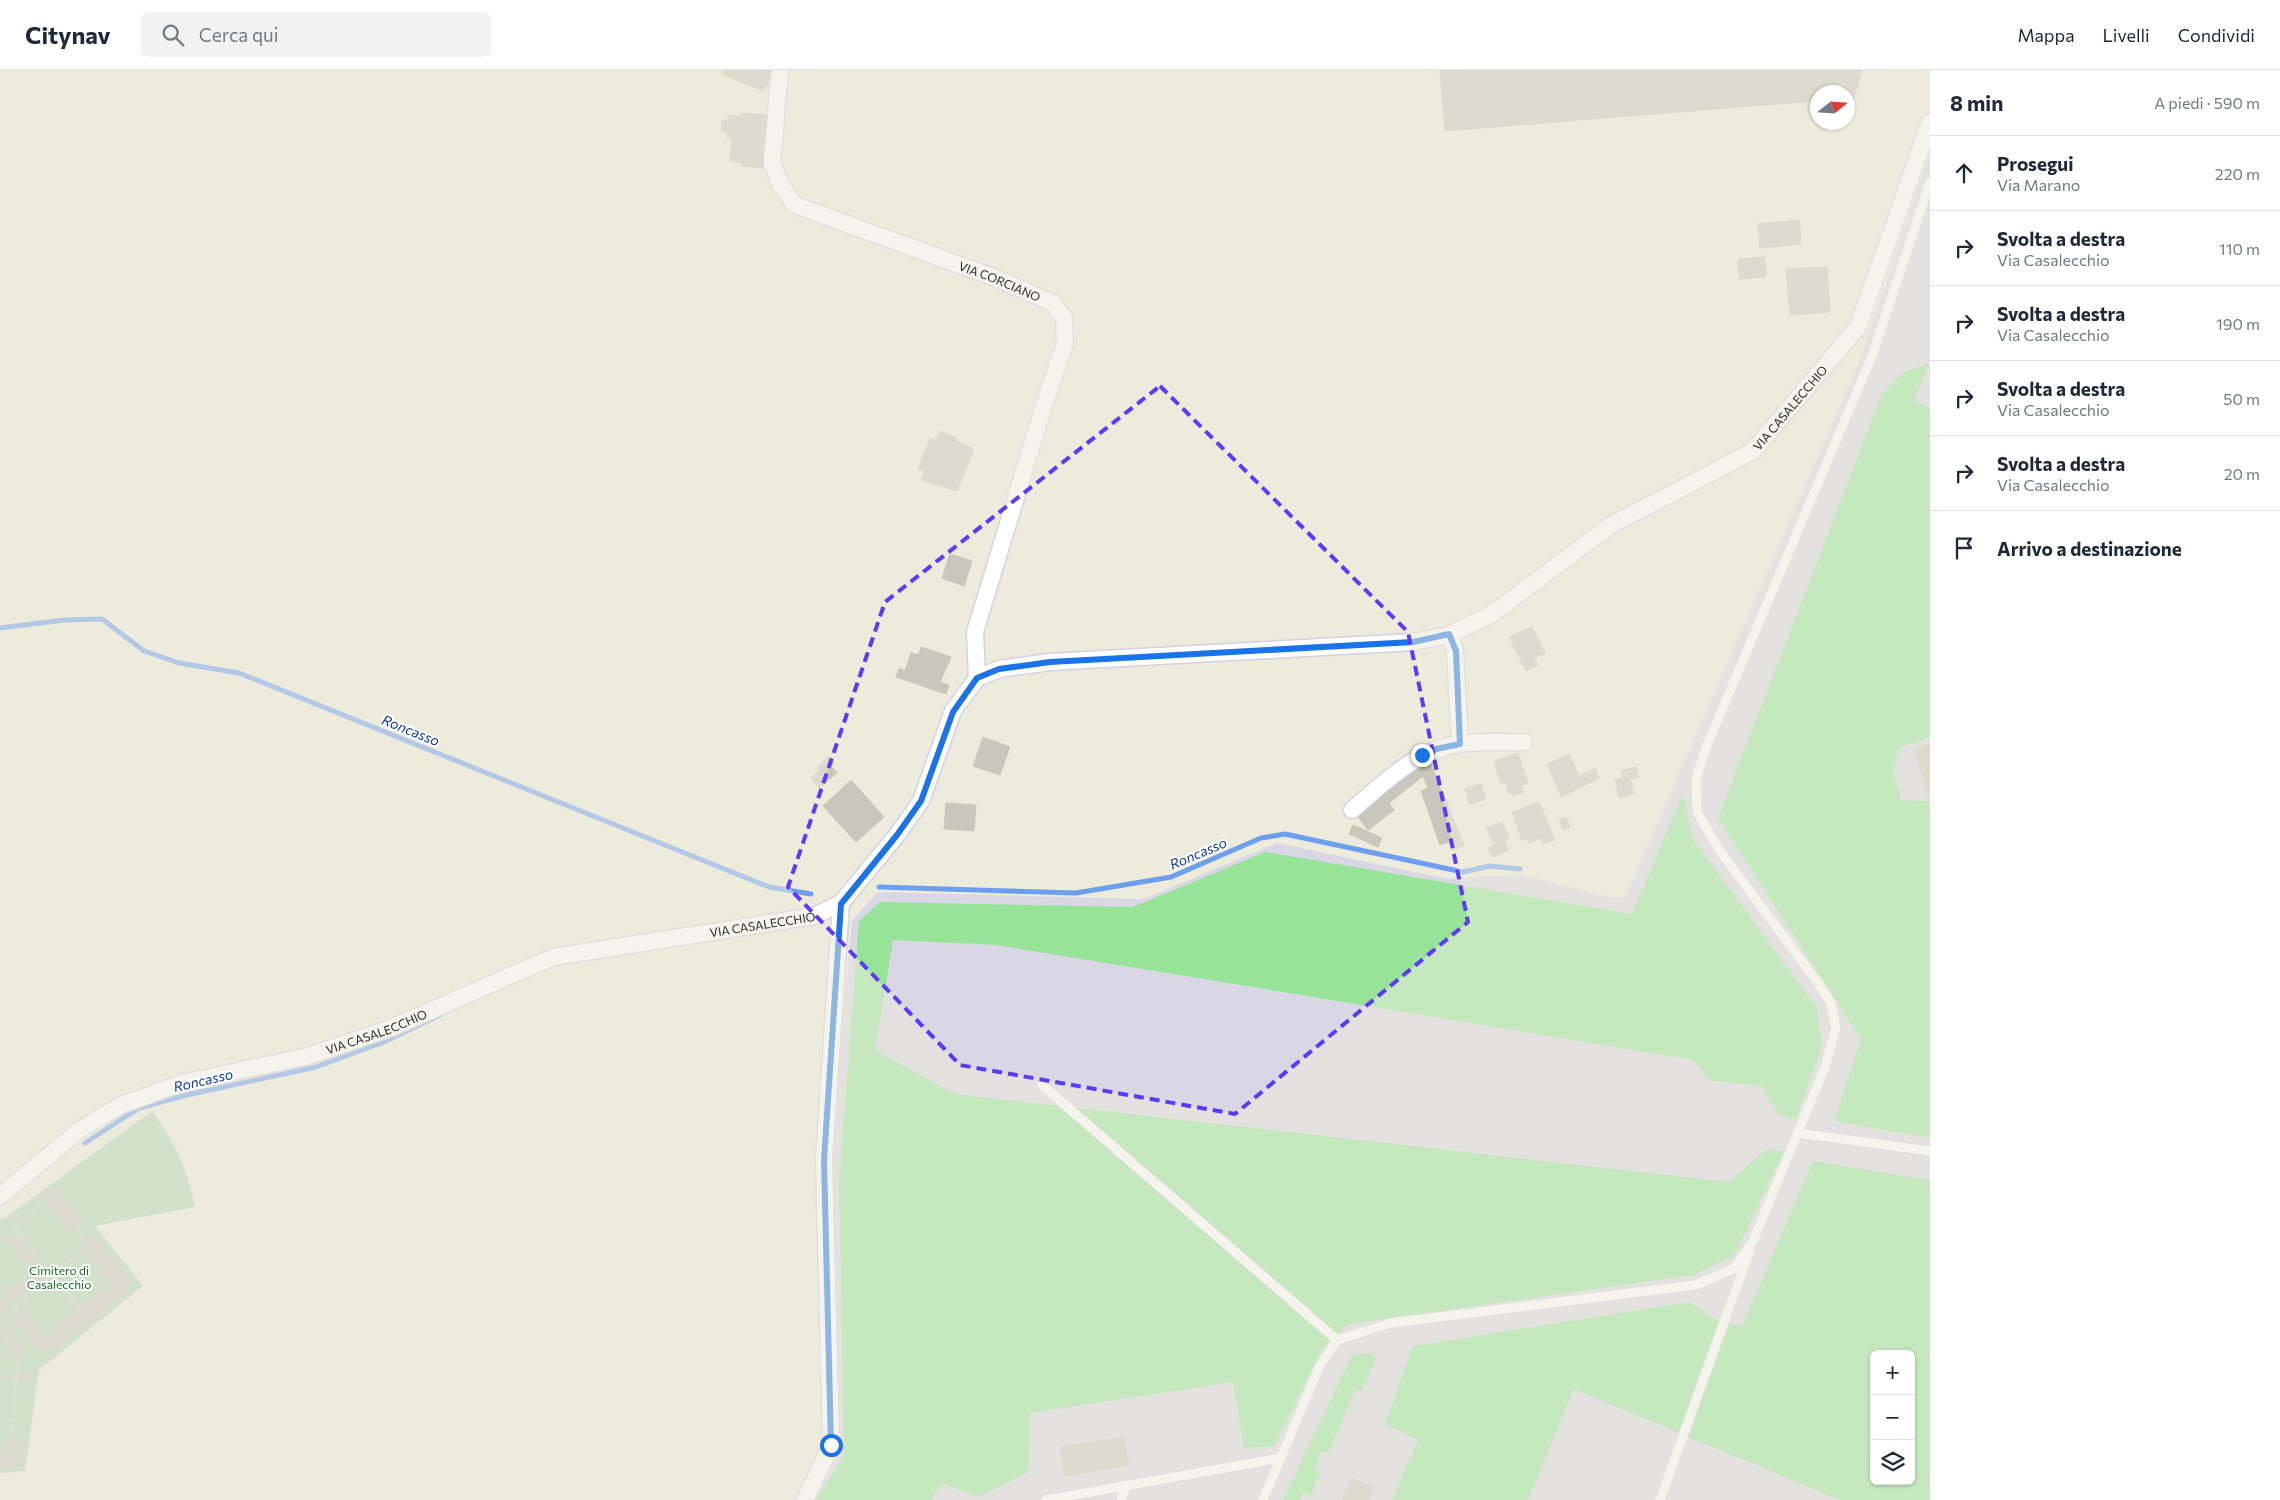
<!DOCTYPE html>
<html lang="it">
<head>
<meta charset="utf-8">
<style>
	:root { --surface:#fff; --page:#f2f2f3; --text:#1f2937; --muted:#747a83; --line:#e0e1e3 }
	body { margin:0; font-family:Commissioner,sans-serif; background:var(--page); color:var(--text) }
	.controls { position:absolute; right:15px; bottom:15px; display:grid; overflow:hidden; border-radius:8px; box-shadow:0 1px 4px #0004 }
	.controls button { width:45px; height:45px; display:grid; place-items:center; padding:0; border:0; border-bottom:1px solid var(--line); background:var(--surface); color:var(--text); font:25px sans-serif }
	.compass { position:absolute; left:1810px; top:15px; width:45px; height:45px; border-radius:50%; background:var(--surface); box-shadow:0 1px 4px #0004; rotate:73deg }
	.stop { position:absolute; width:15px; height:15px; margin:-11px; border:4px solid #1a73e8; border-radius:50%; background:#fff }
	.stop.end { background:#1a73e8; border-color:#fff; box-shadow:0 1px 5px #0008 }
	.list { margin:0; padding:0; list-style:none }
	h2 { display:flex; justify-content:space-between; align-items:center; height:65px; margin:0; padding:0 20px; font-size:21px }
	h2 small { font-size:16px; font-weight:400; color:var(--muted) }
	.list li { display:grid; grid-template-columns:32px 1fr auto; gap:15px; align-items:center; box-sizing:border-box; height:75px; padding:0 20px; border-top:1px solid var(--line) }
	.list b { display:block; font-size:19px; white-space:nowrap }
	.list p { margin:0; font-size:16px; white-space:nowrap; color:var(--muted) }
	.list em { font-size:16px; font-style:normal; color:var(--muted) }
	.icon { flex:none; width:28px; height:28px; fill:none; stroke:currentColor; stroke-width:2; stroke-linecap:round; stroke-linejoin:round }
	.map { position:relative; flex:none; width:1930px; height:1430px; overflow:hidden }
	header { display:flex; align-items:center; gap:30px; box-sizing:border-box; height:70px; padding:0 25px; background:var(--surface); border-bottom:1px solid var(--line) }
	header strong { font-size:24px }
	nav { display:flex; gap:28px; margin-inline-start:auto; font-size:18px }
	.search { width:350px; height:45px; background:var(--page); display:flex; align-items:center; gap:12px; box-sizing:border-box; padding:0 18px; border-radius:8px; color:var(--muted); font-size:19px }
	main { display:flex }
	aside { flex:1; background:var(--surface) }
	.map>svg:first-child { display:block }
	.airport { fill:#dad7e5; fill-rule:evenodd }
	.green { fill:#97e499; fill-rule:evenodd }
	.cemetery { fill:#b7d6b3 }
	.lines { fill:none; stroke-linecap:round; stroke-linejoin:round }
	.stream { stroke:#6d9ef0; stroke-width:5 }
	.building { fill:#c8c7bb; stroke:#c8c8b5 }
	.service-casing { stroke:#d4d1e3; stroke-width:11 }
	.minor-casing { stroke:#d4d1e3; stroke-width:19 }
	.path { stroke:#d0d0d0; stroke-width:3; stroke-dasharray:4 2.5; stroke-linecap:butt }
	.service { stroke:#fff; stroke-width:9 }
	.minor { stroke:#fff; stroke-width:16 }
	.route { stroke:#1a73e8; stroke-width:6 }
	.marked { fill:none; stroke:#5b3afb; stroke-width:4; stroke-dasharray:10 6; stroke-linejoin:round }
	.labels { text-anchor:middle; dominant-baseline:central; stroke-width:4; stroke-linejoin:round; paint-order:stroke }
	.street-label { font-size:12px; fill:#2a2a2a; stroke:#fff }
	.park-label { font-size:12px; fill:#196825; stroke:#fff }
	.water-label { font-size:14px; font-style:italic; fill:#0c379c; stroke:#fff }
</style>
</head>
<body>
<header>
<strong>Citynav</strong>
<div class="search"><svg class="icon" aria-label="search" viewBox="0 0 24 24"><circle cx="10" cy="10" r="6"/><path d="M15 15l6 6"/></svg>Cerca qui</div>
<nav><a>Mappa</a><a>Livelli</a><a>Condividi</a></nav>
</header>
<main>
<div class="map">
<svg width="1930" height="1430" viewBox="0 0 1930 1430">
	<rect width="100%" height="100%" fill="#ecebdc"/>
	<!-- airport -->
	<path class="airport" d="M 1930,82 L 1930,1430 L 814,1430 L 828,1403 L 837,1374 L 831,1082 L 852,850 L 878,822 L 1144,829 L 1277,773 L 1448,809 L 1519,804 L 1613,828 L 1625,827 L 1860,290 ZM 1874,1284 L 1911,1284 L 1911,1411 L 1874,1411 Z"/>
	<!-- green -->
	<path class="green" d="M 1929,293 L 1914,331 L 1930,338 L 1930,667 L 1899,678 L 1893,702 L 1901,730 L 1930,731 L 1930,1068 L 1834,1051 L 1861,969 L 1718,748 L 1882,324 L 1902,303 Z
		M 1683,723 L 1693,769 L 1817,938 L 1822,976 L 1796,1049 L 1779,1045 L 1761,1016 L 1709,1010 L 1694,990 L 997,875 L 893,870 L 875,980 L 955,1024 L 1729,1112 L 1767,1079 L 1784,1081 L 1735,1185 L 1694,1205 L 1349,1254 L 1322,1279 L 1274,1376 L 1244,1378 L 1233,1312 L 1030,1343 L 1028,1402 L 980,1427 L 940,1413 L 932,1430 L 816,1430 L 844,1386 L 839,1112 L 859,851 L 880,832 L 1133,837 L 1265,782 L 1632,844 Z
		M 1813,1091 L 1930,1110 L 1930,1430 L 1840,1430 L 1574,1319 L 1528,1430 L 1392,1430 L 1418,1370 L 1385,1354 L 1413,1276 L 1690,1232 L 1712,1248 L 1742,1257 ZM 1874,1284 L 1911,1284 L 1911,1411 L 1874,1411 Z
		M 1373,1283 L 1376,1289 L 1362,1321 L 1355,1320 L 1329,1382 L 1321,1382 L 1314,1399 L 1321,1401 L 1311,1425 L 1303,1422 L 1300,1430 L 1283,1430 L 1352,1285 Z"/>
	<!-- cemetery -->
	<path class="cemetery" d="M 152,1041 C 174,1071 188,1100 195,1137 L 95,1156 L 143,1216 L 39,1300 L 25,1401 L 0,1403 L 0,1149 L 6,1147 Z"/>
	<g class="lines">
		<!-- stream -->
		<path class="stream" d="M 0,558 L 64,550 L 102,549 L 144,581 L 179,593 L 239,603 L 769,817 L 811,824
			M 879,817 L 1076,823 L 1171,807 L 1261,768 L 1285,764 L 1463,802 L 1490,796 L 1520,799
			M 85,1073 L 139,1038 L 187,1025 L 316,997 L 384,972 L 442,944"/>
	</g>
	<!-- building -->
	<path class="building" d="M 724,0 L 773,0 L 773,5 L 763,21 L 722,4 Z
		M 1440,0 L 1761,0 L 1764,35 L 1445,61 Z
		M 1761,0 L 1862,0 L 1854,28 L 1848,28 L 1848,22 L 1818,22 L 1818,31 L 1764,35 Z
		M 742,43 L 768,45 L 764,98 L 741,96 L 741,92 L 730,91 L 732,68 L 727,68 L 727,62 L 721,61 L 722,50 L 728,50 L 728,46 L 742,46 Z
		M 1799,150 L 1801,174 L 1760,178 L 1758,154 Z
		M 1765,187 L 1766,207 L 1739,209 L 1738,189 Z
		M 1827,197 L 1830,242 L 1790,245 L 1786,199 Z
		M 940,361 L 957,368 L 956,371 L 974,379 L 957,421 L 921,410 L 925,401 L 918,399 L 930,368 L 936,370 Z
		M 950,484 L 972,491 L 964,516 L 942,508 Z
		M 1532,557 L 1545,583 L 1534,588 L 1538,595 L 1526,601 L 1509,567 Z
		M 921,577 L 951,587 L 940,612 L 949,615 L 946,624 L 896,607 L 899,598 L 905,601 L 911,583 L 919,585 Z
		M 983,667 L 1010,677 L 1000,705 L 973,696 Z
		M 1930,674 L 1930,724 L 1928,725 L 1914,679 Z
		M 1518,683 L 1528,714 L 1521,716 L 1524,723 L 1513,726 L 1512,723 L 1509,724 L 1505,712 L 1501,714 L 1494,691 Z
		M 1569,684 L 1579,706 L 1595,698 L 1599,708 L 1562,727 L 1547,694 Z
		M 829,686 L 834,693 L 831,696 L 837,703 L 819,718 L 811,708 L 820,700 L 818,697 Z
		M 1417,692 L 1420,697 L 1430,692 L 1464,775 L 1453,780 L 1449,772 L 1440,775 L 1421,721 L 1428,718 L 1423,706 L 1389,733 L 1394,740 L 1368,760 L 1354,742 Z
		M 1636,697 L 1639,707 L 1630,709 L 1634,724 L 1619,728 L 1615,710 L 1623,708 L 1621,701 Z
		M 851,710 L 884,747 L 856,772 L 823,736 Z
		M 1481,714 L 1486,729 L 1470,734 L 1465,719 Z
		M 1539,732 L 1555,770 L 1543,774 L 1541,768 L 1529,773 L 1527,768 L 1522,770 L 1512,742 Z
		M 946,733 L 976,735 L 974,761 L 944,759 Z
		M 1566,747 L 1570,757 L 1563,760 L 1559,750 Z
		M 1502,752 L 1510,768 L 1504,771 L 1509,780 L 1493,787 L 1488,778 L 1495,775 L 1486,758 Z
		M 1353,755 L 1382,768 L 1378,777 L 1349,764 Z
		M 54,1116 L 84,1154 L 71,1163 L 42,1126 Z
		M 16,1163 L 36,1187 L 28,1194 L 8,1170 Z
		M 93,1165 L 131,1212 L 123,1218 L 126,1221 L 52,1281 L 49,1277 L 41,1284 L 12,1248 L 24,1238 L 46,1265 L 111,1213 L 80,1176 Z
		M 38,1201 L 44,1207 L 0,1242 L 0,1232 L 5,1227 L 2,1223 L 13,1214 L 16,1218 Z
		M 6,1254 L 15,1264 L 2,1274 L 0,1259 Z
		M 18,1268 L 26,1279 L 14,1289 L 5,1279 Z
		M 19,1301 L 28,1302 L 28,1311 L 18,1311 Z
		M 1124,1367 L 1129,1395 L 1065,1406 L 1060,1377 Z
		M 6,1368 L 19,1369 L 16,1400 L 0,1398 L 0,1383 L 4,1384 Z
		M 1352,1408 L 1374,1418 L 1369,1430 L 1342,1430 Z"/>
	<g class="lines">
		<!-- service casing -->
		<g class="service-casing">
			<path id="service" d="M 1042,1015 L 1337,1270
				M 1798,1063 L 1930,1081
				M 1046,1430 L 1281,1388
				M 1121,1430 L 1127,1415
				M 1263,1430 L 1320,1295 L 1337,1270 L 1391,1253 L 1695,1215 L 1733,1199 L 1753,1171 L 1825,997 L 1836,958 L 1831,933 L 1818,913 L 1720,781 L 1697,742 L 1696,708 L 1705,680 L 1872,286 L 1930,112
				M 1660,1430 L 1750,1180"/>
		</g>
		<!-- minor casing -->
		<g class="minor-casing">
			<g id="minor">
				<path id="s1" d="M 780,0 L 772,92 L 780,114 L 795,135 L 993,207 L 1053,233 L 1064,248 L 1065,273 L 1046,329 L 975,562 L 977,608"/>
				<path d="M 1449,565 L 1455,581 L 1460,674"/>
				<path d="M 1352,740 C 1385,712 1414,681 1459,674 C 1480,670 1503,673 1524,672"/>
				<path id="s2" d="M 0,1126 L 81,1059 L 121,1035 L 182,1013 L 308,986 L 391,958 L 553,887 L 814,846 L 841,833 L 897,765 L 921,731 L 953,641 L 977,608 L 999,599 L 1050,592 L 1413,572 L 1449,565 L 1492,544 L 1611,455 L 1753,381 L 1858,257 L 1930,52"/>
				<path d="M 805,1430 L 831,1375 L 824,1090 L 841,833"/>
			</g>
		</g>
		<!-- path -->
		<path class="path" d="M 46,1131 L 13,1156 L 84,1244
			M 6,1147 L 13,1156
			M 77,1159 L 86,1171
			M 13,1238 L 18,1243
			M 0,1249 L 83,1179
			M 6,1271 L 9,1275
			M 0,1306 L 17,1307 L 11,1368
			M 17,1307 L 18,1286"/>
		<!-- service -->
		<use href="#service" class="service"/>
		<!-- minor -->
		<use href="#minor" class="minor"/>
	</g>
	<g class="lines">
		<!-- route -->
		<path class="route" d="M 831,1375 L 824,1090 L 841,834 L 897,765 L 921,731 L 953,642 L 977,608 L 999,599 L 1050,592 L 1413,572 L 1449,564 L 1456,581 L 1460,674 L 1436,679 L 1422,685"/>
	</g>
	<!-- marked area -->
	<path d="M0 0H1930V1430H0ZM 1160,316 L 1408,562 L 1468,852 L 1235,1044 L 960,995 L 788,817 L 885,532 Z" fill="#ecebdc" fill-opacity=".55" fill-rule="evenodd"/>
	<path class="marked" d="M 1160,316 L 1408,562 L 1468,852 L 1235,1044 L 960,995 L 788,817 L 885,532 Z"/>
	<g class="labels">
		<!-- street labels -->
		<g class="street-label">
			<text stroke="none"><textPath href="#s1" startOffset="360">VIA CORCIANO</textPath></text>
			<text stroke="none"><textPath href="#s2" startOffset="2059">VIA CASALECCHIO</textPath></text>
			<text stroke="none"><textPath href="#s2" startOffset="822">VIA CASALECCHIO</textPath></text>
			<text stroke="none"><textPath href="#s2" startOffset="418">VIA CASALECCHIO</textPath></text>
		</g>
		<!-- park labels -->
		<g class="park-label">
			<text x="59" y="1200">Cimitero di<tspan x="59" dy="14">Casalecchio</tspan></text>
		</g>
		<!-- water labels -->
		<g class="water-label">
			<text transform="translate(411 660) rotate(22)">Roncasso</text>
			<text transform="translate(1198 783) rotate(-23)">Roncasso</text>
			<text transform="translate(203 1010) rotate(-13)">Roncasso</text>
		</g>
	</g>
</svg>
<div class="controls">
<button>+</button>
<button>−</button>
<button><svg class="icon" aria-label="layers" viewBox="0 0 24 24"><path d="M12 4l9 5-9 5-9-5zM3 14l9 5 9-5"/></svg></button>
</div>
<svg class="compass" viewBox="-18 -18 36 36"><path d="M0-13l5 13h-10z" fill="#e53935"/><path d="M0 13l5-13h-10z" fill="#747a83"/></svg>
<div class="stop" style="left:831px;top:1375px"></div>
<div class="stop end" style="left:1422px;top:685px"></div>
</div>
<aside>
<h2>8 min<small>A piedi · 590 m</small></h2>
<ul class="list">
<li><svg class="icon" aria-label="ahead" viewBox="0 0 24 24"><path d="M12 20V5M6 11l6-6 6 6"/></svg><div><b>Prosegui</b><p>Via Marano</p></div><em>220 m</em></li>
<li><svg class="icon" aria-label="right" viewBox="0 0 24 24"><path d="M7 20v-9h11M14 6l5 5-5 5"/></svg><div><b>Svolta a destra</b><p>Via Casalecchio</p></div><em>110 m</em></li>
<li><svg class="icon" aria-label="right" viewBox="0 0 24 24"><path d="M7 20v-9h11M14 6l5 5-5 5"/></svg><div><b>Svolta a destra</b><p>Via Casalecchio</p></div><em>190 m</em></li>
<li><svg class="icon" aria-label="right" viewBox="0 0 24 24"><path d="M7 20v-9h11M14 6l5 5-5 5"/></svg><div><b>Svolta a destra</b><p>Via Casalecchio</p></div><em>50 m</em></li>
<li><svg class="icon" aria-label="right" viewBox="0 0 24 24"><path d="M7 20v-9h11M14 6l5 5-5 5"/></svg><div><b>Svolta a destra</b><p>Via Casalecchio</p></div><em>20 m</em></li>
<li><svg class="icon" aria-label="arrive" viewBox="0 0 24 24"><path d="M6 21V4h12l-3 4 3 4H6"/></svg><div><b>Arrivo a destinazione</b></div></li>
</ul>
</aside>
</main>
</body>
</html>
